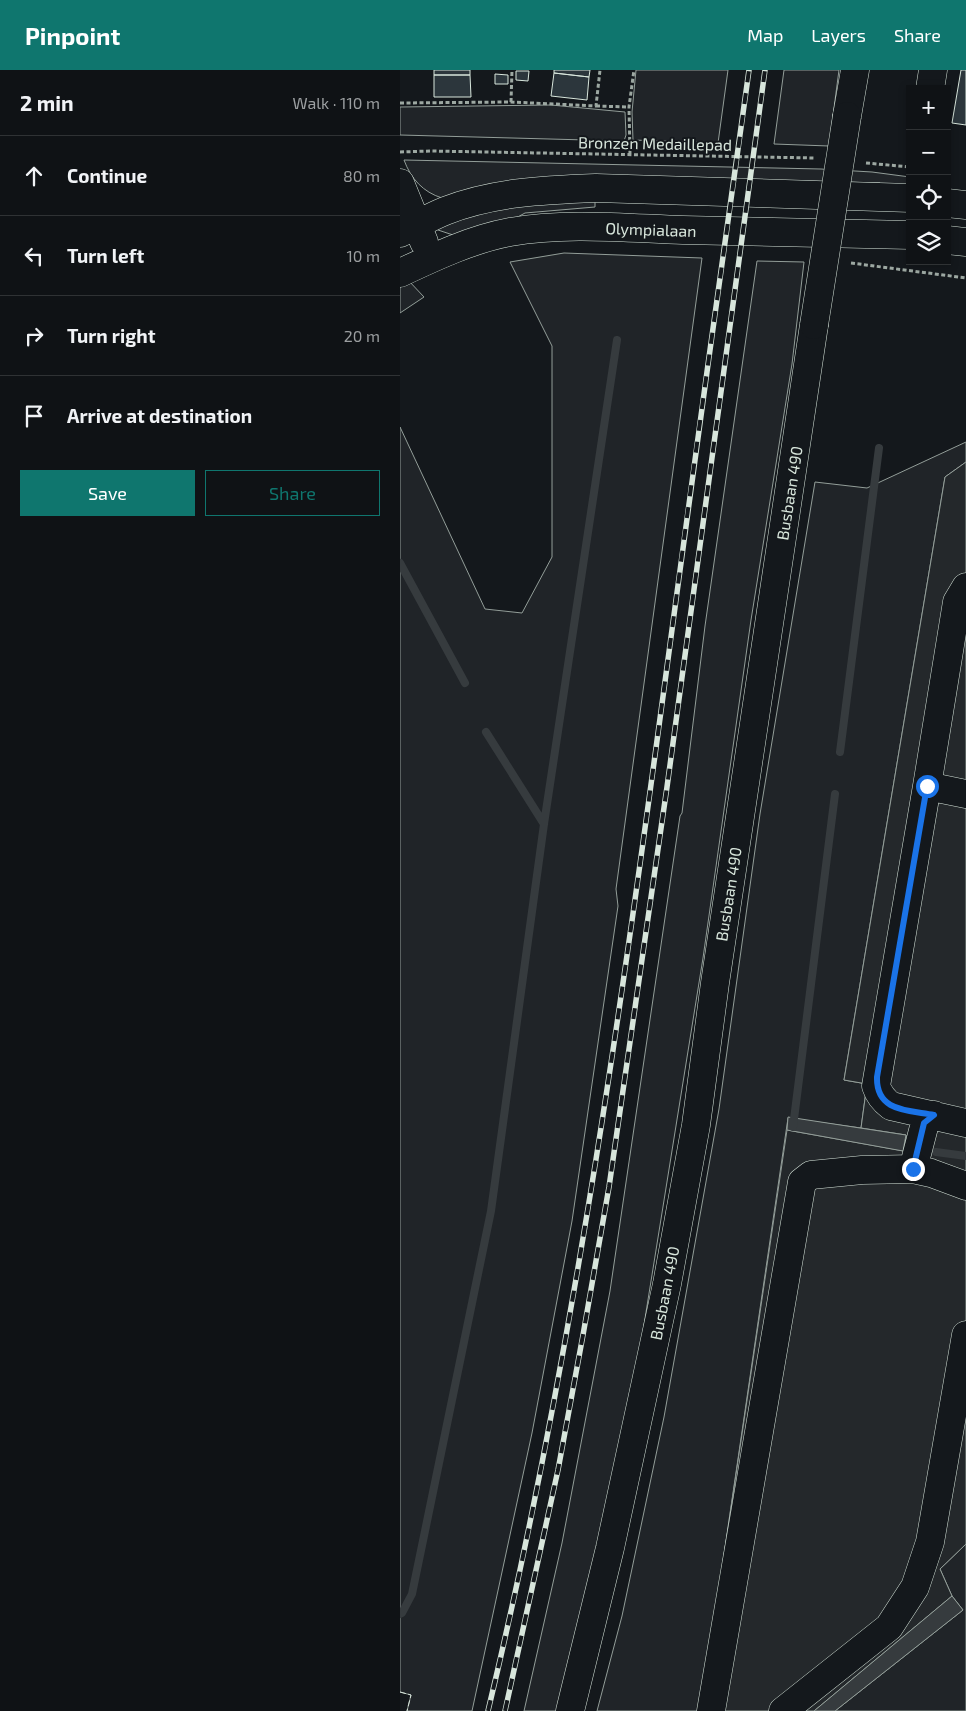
<!DOCTYPE html>
<html lang="en">
<head>
<meta charset="utf-8">
<style>
	:root { --surface:#0f1215; --page:#1d2022; --text:#f1f3f6; --muted:#9b9ea0; --line:#2f3234; --accent:#0f766e }
	body { margin:0; font-family:"Exo 2",sans-serif; background:var(--page); color:var(--text) }
	.controls { position:absolute; right:15px; top:15px; display:grid; overflow:hidden; border-radius:0px; box-shadow:0 2px 8px #0003 }
	.controls button { width:45px; height:45px; display:grid; place-items:center; padding:0; border:0; border-bottom:1px solid var(--line); background:var(--surface); color:var(--text); font:25px sans-serif }
	.stop { position:absolute; width:15px; height:15px; margin:-11px; border:4px solid #1a73e8; border-radius:50%; background:#fff }
	.stop.end { background:#1a73e8; border-color:#fff; box-shadow:0 1px 5px #0008 }
	.list { margin:0; padding:0; list-style:none }
	h2 { display:flex; justify-content:space-between; align-items:center; height:65px; margin:0; padding:0 20px; font-size:21px }
	h2 small { font-size:16px; font-weight:400; color:var(--muted) }
	.list li { display:grid; grid-template-columns:32px 1fr auto; gap:15px; align-items:center; box-sizing:border-box; height:80px; padding:0 20px; border-top:1px solid var(--line) }
	.list b { display:block; font-size:19px; white-space:nowrap }
	.list em { font-size:16px; font-style:normal; color:var(--muted) }
	.actions { display:flex; gap:10px; padding:15px 20px }
	.actions a { flex:1; padding:11px 0; border:1px solid var(--accent); border-radius:0px; text-align:center; font-size:18px; color:var(--accent) }
	.actions .main { background:var(--accent); color:#fff }
	.icon { flex:none; width:28px; height:28px; fill:none; stroke:currentColor; stroke-width:2; stroke-linecap:round; stroke-linejoin:round }
	.map { position:relative; flex:none; width:566px; height:1641px; overflow:hidden }
	header { display:flex; align-items:center; gap:30px; box-sizing:border-box; height:70px; padding:0 25px; background:var(--accent); color:#fff }
	header strong { font-size:24px }
	nav { display:flex; gap:28px; margin-inline-start:auto; font-size:18px }
	main { display:flex }
	aside { flex:1; background:var(--surface) }
	.map>svg:first-child { display:block }
	.green { fill:#202428; stroke:#939e99 }
	.parking { fill:#24282b; stroke:#939e99 }
	.water { fill:#363b3e; stroke:#939e99 }
	.lines { fill:none; stroke-linecap:round; stroke-linejoin:round }
	.stream { stroke:#363b3e; stroke-width:8 }
	.building { fill:#2c363c; stroke:#d8e6dc }
	.minor-casing { stroke:#d8e6dc; stroke-width:29 }
	.path { stroke:#9da8a2; stroke-width:3; stroke-dasharray:4 2.5; stroke-linecap:butt }
	.minor { stroke:#14181c; stroke-width:28 }
	.rail-casing { stroke:#d8e6dc; stroke-width:5.5 }
	.rail { stroke:#14181c; stroke-width:4; stroke-dasharray:11; stroke-linecap:butt }
	.minor-bridge-casing { stroke:#d8e6dc; stroke-width:29; stroke-linecap:butt }
	.minor-bridge { stroke:#14181c; stroke-width:28 }
	.fence { stroke:#d8e6dc; stroke-width:1; stroke-dasharray:6 2.5; stroke-linecap:butt }
	.route { stroke:#1a73e8; stroke-width:6 }
	.labels { text-anchor:middle; dominant-baseline:central; stroke-width:4; stroke-linejoin:round; paint-order:stroke }
	.street-label { font-size:16px; fill:#d8e6dc; stroke:#14181c }
</style>
</head>
<body>
<header>
<strong>Pinpoint</strong>
<nav><a>Map</a><a>Layers</a><a>Share</a></nav>
</header>
<main>
<aside>
<h2>2 min<small>Walk · 110 m</small></h2>
<ul class="list">
<li><svg class="icon" aria-label="ahead" viewBox="0 0 24 24"><path d="M12 20V5M6 11l6-6 6 6"/></svg><div><b>Continue</b></div><em>80 m</em></li>
<li><svg class="icon" aria-label="left" viewBox="0 0 24 24"><path d="M17 20v-9H6M10 6l-5 5 5 5"/></svg><div><b>Turn left</b></div><em>10 m</em></li>
<li><svg class="icon" aria-label="right" viewBox="0 0 24 24"><path d="M7 20v-9h11M14 6l5 5-5 5"/></svg><div><b>Turn right</b></div><em>20 m</em></li>
<li><svg class="icon" aria-label="arrive" viewBox="0 0 24 24"><path d="M6 21V4h12l-3 4 3 4H6"/></svg><div><b>Arrive at destination</b></div></li>
</ul>
<div class="actions"><a class="main">Save</a><a>Share</a></div>
</aside>
<div class="map">
<svg width="566" height="1641" viewBox="0 0 566 1641">
	<rect width="100%" height="100%" fill="#14181c"/>
	<!-- green -->
	<path class="green" d="M 236,0 L 328,0 L 318,73 L 233,70 L 232,42 Z
		M 384,0 L 439,0 L 429,76 L 374,74 Z
		M 151,35 L 225,42 L 226,65 L 224,71 L 0,65 L 0,37 Z
		M 4,90 L 421,99 L 472,102 L 510,107 L 510,120 L 481,118 L 480,113 L 196,106 L 42,128 C 23,122 11,109 4,90 Z
		M 195,126 L 195,137 L 125,143 L 99,157 L 53,165 L 38,160 L 36,157 L 75,139 Z
		M 164,183 L 302,188 L 216,819 L 218,836 L 172,1151 L 132,1363 L 72,1641 L 7,1641 L 11,1625 L 0,1622 L 0,357 L 85,539 L 122,543 L 152,487 L 152,276 L 110,192 Z
		M 357,191 L 404,192 L 392,294 L 351,550 L 303,888 L 238,1292 L 205,1445 L 157,1641 L 124,1641 L 162,1473 L 210,1221 L 280,746 L 282,743 L 305,556 Z
		M 0,210 L 8,210 L 24,227 L 0,243 Z
		M 566,372 L 566,392 L 545,407 L 444,1010 L 467,1014 L 461,1058 L 388,1048 L 301,1641 L 197,1641 L 222,1546 L 264,1347 L 319,1039 L 360,744 L 415,412 L 467,418 Z
		M 566,1474 L 566,1641 L 435,1641 L 563,1540 L 552,1526 L 540,1499 Z"/>
	<!-- parking -->
	<path class="parking" d="M 566,392 L 566,1474 L 540,1499 L 552,1526 L 414,1641 L 301,1641 L 387,1060 L 504,1081 L 506,1065 L 461,1058 L 467,1014 L 444,1010 L 545,407 Z"/>
	<!-- water -->
	<path class="water" d="M 388,1047 L 506,1065 L 503,1081 L 387,1060 Z
		M 552,1526 L 563,1540 L 435,1641 L 414,1641 Z"/>
	<g class="lines">
		<!-- stream -->
		<path class="stream" d="M 0,493 L 65,613
			M 86,662 L 144,754
			M 440,682 L 479,378
			M 393,1057 L 435,724
			M 536,1082 L 566,1086
			M 0,1544 L 2,1543 L 12,1524 L 91,1141 L 144,754 L 217,270"/>
	</g>
	<!-- building -->
	<path class="building" d="M 34,0 L 70,0 L 70,5 L 34,5 Z
		M 154,0 L 190,0 L 189,7 L 154,3 Z
		M 561,0 L 566,0 L 566,55 L 552,53 Z
		M 116,1 L 129,1 L 128,11 L 116,10 Z
		M 154,3 L 189,7 L 187,30 L 151,26 Z
		M 95,4 L 108,5 L 108,14 L 95,14 Z
		M 34,5 L 70,5 L 71,27 L 34,27 Z"/>
	<g class="lines">
		<!-- minor casing -->
		<g class="minor-casing">
			<path id="minor" d="M 530,19 L 533,0
				M 447,46 L 455,0
				M 0,113 L 24,172
				M 547,133 L 566,135
				M 0,163 C 15,156 30,147 45,141 C 93,122 145,120 196,118 L 510,128
				M 547,170 L 566,172
				M 0,203 C 34,187 72,169 110,162 C 166,152 226,158 283,160 C 359,162 434,163 510,165
				M 566,517 L 557,532 L 527,716 L 566,724
				M 527,716 L 476,1016 C 479,1025 483,1030 491,1036 L 566,1053
				M 513,1099 L 525,1053 L 534,1045
				M 170,1641 L 210,1478 L 267,1214 L 296,1055 L 315,913 L 414,255
				M 311,1641 L 402,1112 L 411,1105 L 462,1100 L 513,1099 L 531,1103 L 566,1116
				M 383,1641 L 489,1557 L 515,1517 L 530,1472 L 566,1265"/>
		</g>
		<!-- path -->
		<path class="path" d="M 111,32 L 112,0
			M 0,33 L 111,32 L 196,36 L 200,0
			M 196,36 L 229,37
			M 0,82 L 31,81 L 415,88
			M 230,84 L 229,37 L 234,0
			M 466,93 L 510,97
			M 451,193 L 566,208"/>
		<!-- minor -->
		<use href="#minor" class="minor"/>
		<!-- rail casing -->
		<g class="rail-casing">
			<path id="rail" d="M 88,1641 C 176,1275 226,902 276,530 C 299,353 325,177 349,0
				M 105,1641 L 158,1400 L 183,1265 L 209,1117 L 267,717 L 365,0"/>
		</g>
		<!-- rail -->
		<use href="#rail" class="rail"/>
		<!-- minor-bridge casing -->
		<g class="minor-bridge-casing">
			<path id="minor-bridge" d="M 414,255 L 447,46"/>
		</g>
		<!-- minor-bridge -->
		<use href="#minor-bridge" class="minor-bridge"/>
		<!-- fence -->
		<path class="fence" d="M 0,1622 L 11,1625 L 7,1641"/>
	</g>
	<g class="lines">
		<!-- route -->
		<path class="route" d="M 513,1099 L 524,1053 L 534,1045 C 508,1040 476,1042 477,1007 L 527,716"/>
	</g>
	<g class="labels">
		<!-- street labels -->
		<g class="street-label">
			<text transform="translate(255 73) rotate(1)">Bronzen Medaillepad</text>
			<text transform="translate(251 159) rotate(2)">Olympialaan</text>
			<text transform="translate(389 423) rotate(-81)">Busbaan 490</text>
			<text transform="translate(328 824) rotate(-81)">Busbaan 490</text>
			<text transform="translate(264 1223) rotate(-79)">Busbaan 490</text>
		</g>
	</g>
</svg>
<div class="controls">
<button>+</button>
<button>−</button>
<button><svg class="icon" aria-label="locate" viewBox="0 0 24 24"><circle cx="12" cy="12" r="6"/><path d="M12 2v4M12 18v4M2 12h4M18 12h4"/></svg></button>
<button><svg class="icon" aria-label="layers" viewBox="0 0 24 24"><path d="M12 4l9 5-9 5-9-5zM3 14l9 5 9-5"/></svg></button>
</div>
<div class="stop" style="left:527px;top:716px"></div>
<div class="stop end" style="left:513px;top:1099px"></div>
</div>
</main>
</body>
</html>
